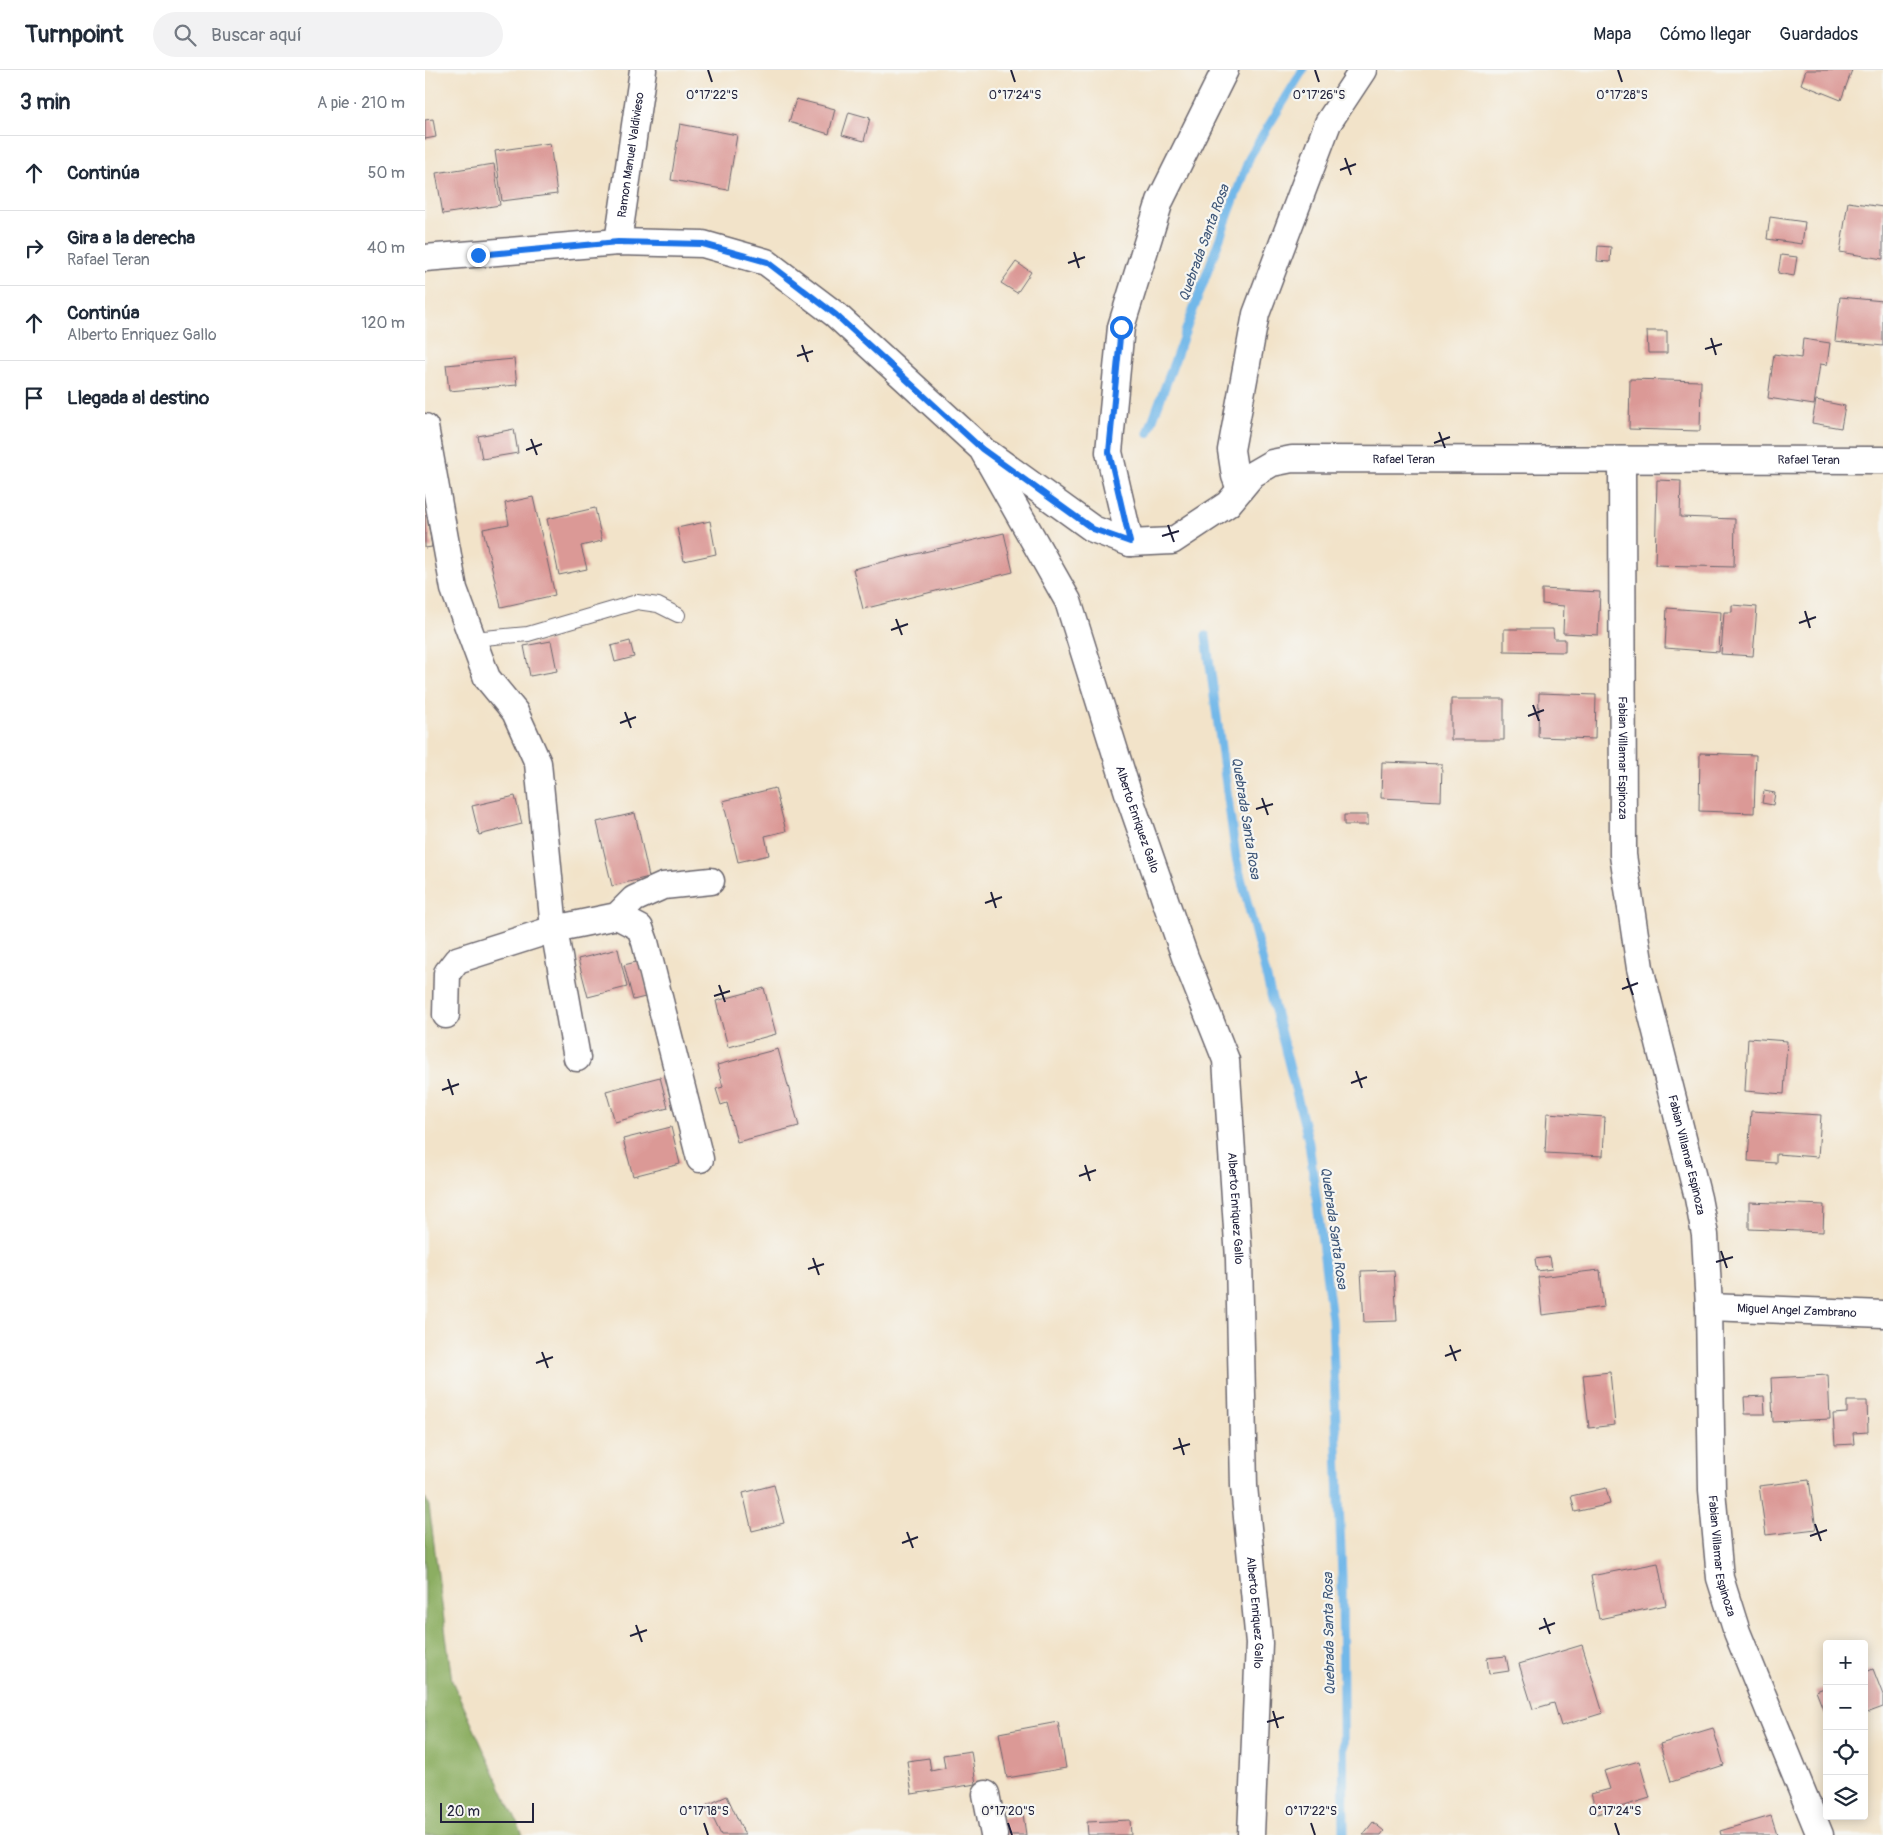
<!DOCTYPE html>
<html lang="es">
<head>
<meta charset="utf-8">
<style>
	:root { --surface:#fff; --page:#f2f2f3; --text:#1f2937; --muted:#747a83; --line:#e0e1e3 }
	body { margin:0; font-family:Pangolin,sans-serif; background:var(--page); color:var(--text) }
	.controls { position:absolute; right:15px; bottom:15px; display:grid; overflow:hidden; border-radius:5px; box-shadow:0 2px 12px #0003 }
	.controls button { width:45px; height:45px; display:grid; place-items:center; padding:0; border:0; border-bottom:1px solid var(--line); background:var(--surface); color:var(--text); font:25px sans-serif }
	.scale { position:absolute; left:15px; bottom:12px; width:94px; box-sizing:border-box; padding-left:5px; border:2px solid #22223b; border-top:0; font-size:14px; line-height:18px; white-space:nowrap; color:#22223b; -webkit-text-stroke:4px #f6f6f2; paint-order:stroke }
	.stop { position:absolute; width:15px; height:15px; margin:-11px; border:4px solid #1a73e8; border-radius:50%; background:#fff }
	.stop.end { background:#1a73e8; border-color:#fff; box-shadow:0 1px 5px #0008 }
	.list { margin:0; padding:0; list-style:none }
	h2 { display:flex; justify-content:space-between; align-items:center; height:65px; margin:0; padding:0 20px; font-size:21px }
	h2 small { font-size:16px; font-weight:400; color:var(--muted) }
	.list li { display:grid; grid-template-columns:32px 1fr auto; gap:15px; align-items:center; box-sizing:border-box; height:75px; padding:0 20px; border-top:1px solid var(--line) }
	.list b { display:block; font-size:19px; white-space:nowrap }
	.list p { margin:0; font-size:16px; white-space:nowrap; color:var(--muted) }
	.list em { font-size:16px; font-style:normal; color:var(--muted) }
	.icon { flex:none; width:28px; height:28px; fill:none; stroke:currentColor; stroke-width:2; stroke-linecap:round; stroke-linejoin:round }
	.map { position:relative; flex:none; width:1458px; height:1765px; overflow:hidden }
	header { display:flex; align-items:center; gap:30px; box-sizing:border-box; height:70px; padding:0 25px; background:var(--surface); border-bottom:1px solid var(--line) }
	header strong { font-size:24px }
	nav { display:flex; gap:28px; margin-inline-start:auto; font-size:18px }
	.search { width:350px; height:45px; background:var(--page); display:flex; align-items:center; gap:12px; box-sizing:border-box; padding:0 18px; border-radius:28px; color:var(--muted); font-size:19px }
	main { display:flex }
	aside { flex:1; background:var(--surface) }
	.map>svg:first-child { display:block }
	.forest { fill:#8cae62; stroke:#57684e }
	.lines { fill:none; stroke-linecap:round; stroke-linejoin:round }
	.stream { stroke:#72b8e9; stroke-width:9 }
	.building { fill:#db9996 }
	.lane-casing { stroke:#6b666d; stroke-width:16 }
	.street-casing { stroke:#6b666d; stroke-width:29 }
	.lane { stroke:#fff; stroke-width:14 }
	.street { stroke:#fff; stroke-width:26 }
	.route { stroke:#1a73e8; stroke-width:6 }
	.ticks { fill:none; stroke:#22223b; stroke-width:2 }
	.labels { text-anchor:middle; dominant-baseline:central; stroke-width:4.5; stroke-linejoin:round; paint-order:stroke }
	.street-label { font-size:12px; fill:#22223b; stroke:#f6f6f2 }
	.water-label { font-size:14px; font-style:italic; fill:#3e5678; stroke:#f6f6f2 }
	.ticks-label { font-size:12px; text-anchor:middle; fill:#22223b; stroke:#f6f6f2; stroke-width:4.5; stroke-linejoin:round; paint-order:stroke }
</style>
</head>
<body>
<header>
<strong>Turnpoint</strong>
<div class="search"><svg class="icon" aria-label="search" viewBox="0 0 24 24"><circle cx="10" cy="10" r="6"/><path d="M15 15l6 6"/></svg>Buscar aquí</div>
<nav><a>Mapa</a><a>Cómo llegar</a><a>Guardados</a></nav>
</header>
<main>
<aside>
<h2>3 min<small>A pie · 210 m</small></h2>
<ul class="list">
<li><svg class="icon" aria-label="ahead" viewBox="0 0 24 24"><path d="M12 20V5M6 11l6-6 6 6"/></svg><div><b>Continúa</b></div><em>50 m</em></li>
<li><svg class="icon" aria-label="right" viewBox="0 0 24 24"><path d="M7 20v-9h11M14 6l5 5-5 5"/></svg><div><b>Gira a la derecha</b><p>Rafael Teran</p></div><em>40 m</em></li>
<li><svg class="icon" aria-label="ahead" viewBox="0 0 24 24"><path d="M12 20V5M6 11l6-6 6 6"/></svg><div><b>Continúa</b><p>Alberto Enriquez Gallo</p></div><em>120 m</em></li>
<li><svg class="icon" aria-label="arrive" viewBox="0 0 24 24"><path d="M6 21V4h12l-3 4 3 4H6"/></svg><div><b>Llegada al destino</b></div></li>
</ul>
</aside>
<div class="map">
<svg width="1458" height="1765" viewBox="0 0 1458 1765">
	<rect width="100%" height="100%" fill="#f6f6f2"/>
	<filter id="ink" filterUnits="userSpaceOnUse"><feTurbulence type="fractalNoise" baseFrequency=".02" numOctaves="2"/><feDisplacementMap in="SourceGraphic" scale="10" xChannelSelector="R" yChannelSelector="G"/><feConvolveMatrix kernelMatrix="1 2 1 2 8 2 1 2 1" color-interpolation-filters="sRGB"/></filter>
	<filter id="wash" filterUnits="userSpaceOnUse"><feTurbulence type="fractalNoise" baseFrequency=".0096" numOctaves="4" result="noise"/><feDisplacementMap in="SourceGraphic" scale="20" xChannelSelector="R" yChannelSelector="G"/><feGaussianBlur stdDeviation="1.12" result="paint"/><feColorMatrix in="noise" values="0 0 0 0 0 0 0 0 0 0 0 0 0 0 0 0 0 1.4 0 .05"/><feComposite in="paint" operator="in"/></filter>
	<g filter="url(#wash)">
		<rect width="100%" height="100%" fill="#f2e3c9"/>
		<!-- forest -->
		<path class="forest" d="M 0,1427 L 4,1436 L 27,1611 L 98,1765 L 0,1765 Z"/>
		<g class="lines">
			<!-- stream -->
			<path class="stream" d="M 723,363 L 825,86 L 878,0
				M 781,566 L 811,788 L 884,1073 L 907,1249 L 917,1507 L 919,1765"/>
		</g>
		<g id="blocks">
			<!-- building -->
			<path class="building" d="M 1381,0 L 1427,0 L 1416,30 L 1376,14 Z
				M 371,29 L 410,39 L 404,64 L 364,52 Z
				M 424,42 L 445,48 L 439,71 L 417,65 Z
				M 8,49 L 11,67 L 0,69 L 0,50 Z
				M 255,54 L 312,65 L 303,120 L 246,110 Z
				M 125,73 L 132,124 L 77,131 L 70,81 Z
				M 69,94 L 75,135 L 18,144 L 11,103 Z
				M 1423,132 L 1458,137 L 1458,189 L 1415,182 Z
				M 1345,147 L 1380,152 L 1377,174 L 1342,169 Z
				M 1173,176 L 1186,177 L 1185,192 L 1172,191 Z
				M 1356,185 L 1372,187 L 1369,206 L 1353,203 Z
				M 591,192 L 606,202 L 592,223 L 576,213 Z
				M 1415,227 L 1458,231 L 1458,276 L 1410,271 Z
				M 1222,261 L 1242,261 L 1242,283 L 1223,283 Z
				M 1378,269 L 1405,273 L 1402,295 L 1395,294 L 1389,335 L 1343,328 L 1349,284 L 1376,288 Z
				M 89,289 L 92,315 L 24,321 L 21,295 Z
				M 1205,309 L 1276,311 L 1275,361 L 1204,359 Z
				M 1391,330 L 1420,336 L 1416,358 L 1387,353 Z
				M 89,359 L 93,383 L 57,389 L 53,366 Z
				M 1232,410 L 1256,411 L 1255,447 L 1310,449 L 1309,497 L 1230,495 Z
				M 108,427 L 130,525 L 76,537 L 58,459 L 84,454 L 80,433 Z
				M 170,438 L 177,471 L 156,476 L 162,499 L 134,505 L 122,449 Z
				M 2,445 L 7,477 L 0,478 L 0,446 Z
				M 285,451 L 291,484 L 259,491 L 252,458 Z
				M 579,463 L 588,502 L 438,539 L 428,499 Z
				M 1117,519 L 1175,522 L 1173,565 L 1138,563 L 1139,536 L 1117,534 Z
				M 1307,535 L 1332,537 L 1328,586 L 1296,584 L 1299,542 L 1307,542 Z
				M 1242,538 L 1296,542 L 1294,582 L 1240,578 Z
				M 1079,559 L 1128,559 L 1129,569 L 1140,569 L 1140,582 L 1079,581 Z
				M 126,571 L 132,601 L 105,606 L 99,576 Z
				M 205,571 L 209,587 L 190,592 L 186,576 Z
				M 1114,623 L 1171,625 L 1170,669 L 1113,667 Z
				M 1026,629 L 1079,629 L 1079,670 L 1026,670 Z
				M 1275,683 L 1331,685 L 1329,743 L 1274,741 Z
				M 957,692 L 1017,694 L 1016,731 L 956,728 Z
				M 350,718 L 361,761 L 340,766 L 344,785 L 313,792 L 298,731 Z
				M 1339,721 L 1350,723 L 1348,735 L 1337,733 Z
				M 90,726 L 97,754 L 54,765 L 47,736 Z
				M 210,743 L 224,807 L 187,816 L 172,752 Z
				M 919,745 L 943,745 L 943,755 L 919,755 Z
				M 193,879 L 202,917 L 163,927 L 153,889 Z
				M 215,891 L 224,926 L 208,930 L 199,895 Z
				M 339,918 L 351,964 L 303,977 L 291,931 Z
				M 1323,968 L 1362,971 L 1359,1024 L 1320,1021 Z
				M 353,979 L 374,1056 L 312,1072 L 302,1033 L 296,1035 L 291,1019 L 298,1017 L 292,995 Z
				M 235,1007 L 243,1038 L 190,1052 L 181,1021 Z
				M 1326,1041 L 1396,1045 L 1393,1087 L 1351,1084 L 1351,1093 L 1323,1091 Z
				M 1122,1043 L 1180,1047 L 1178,1086 L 1120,1083 Z
				M 246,1057 L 255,1094 L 208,1106 L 198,1069 Z
				M 1324,1132 L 1399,1135 L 1398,1162 L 1324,1159 Z
				M 1125,1187 L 1127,1199 L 1112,1201 L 1110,1189 Z
				M 969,1200 L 972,1251 L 939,1252 L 936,1201 Z
				M 1175,1200 L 1179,1237 L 1117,1245 L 1113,1207 Z
				M 1185,1302 L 1190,1355 L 1164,1358 L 1158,1305 Z
				M 1403,1305 L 1405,1349 L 1348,1352 L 1346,1308 Z
				M 1339,1326 L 1340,1344 L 1320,1344 L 1319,1327 Z
				M 1422,1331 L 1442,1331 L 1443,1362 L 1428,1363 L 1429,1374 L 1410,1375 L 1408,1344 L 1422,1343 Z
				M 1384,1410 L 1391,1459 L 1341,1465 L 1334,1416 Z
				M 349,1415 L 359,1453 L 327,1461 L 318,1423 Z
				M 1181,1418 L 1185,1434 L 1150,1442 L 1146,1426 Z
				M 1233,1493 L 1241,1535 L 1174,1549 L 1166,1506 Z
				M 1157,1575 L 1178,1643 L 1136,1656 L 1129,1633 L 1108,1639 L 1094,1594 Z
				M 1081,1586 L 1084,1601 L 1064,1604 L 1062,1588 Z
				M 1448,1599 L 1458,1625 L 1458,1637 L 1439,1644 L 1439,1603 Z
				M 1402,1617 L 1402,1649 L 1391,1621 Z
				M 633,1652 L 641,1698 L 582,1708 L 574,1663 Z
				M 1288,1658 L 1299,1695 L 1246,1712 L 1235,1674 Z
				M 546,1681 L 551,1714 L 487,1724 L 482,1691 L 504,1688 L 506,1701 L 520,1698 L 518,1685 Z
				M 1214,1691 L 1225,1728 L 1172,1744 L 1166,1724 L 1185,1719 L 1179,1701 Z
				M 302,1726 L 320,1765 L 296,1765 L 282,1735 Z
				M 598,1744 L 601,1765 L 579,1765 L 576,1748 Z
				M 1346,1746 L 1352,1765 L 1296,1765 L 1295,1761 Z
				M 705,1750 L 706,1765 L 663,1765 L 662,1752 Z
				M 948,1752 L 959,1761 L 956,1765 L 938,1765 Z"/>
		</g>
	</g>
	<g filter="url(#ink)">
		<use href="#blocks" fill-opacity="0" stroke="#6b666d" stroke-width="1"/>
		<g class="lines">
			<!-- lane casing -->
			<g class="lane-casing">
				<path id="lane" d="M 48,569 L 103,564 L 212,532 L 233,535 L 253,545"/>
			</g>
			<!-- street casing -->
			<g class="street-casing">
				<g id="street">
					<path id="s1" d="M 193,172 L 218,0"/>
					<path id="s2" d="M 0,188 L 193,172 L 278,174 L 341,192 L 411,245 L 557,379 L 643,531 L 704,726 L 760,887 L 801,990 L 814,1189 L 819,1416 L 834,1573 L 826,1765"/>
					<path d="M 0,357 L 29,519 L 62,608 L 90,642 L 113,693 L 129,859 L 152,988"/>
					<path id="s3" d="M 564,384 L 668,459 L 705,473 L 747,471 L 803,434 L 828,404 L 847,393 L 867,389 L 1458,390"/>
					<path id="s4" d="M 1197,390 L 1198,785 L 1215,898 L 1273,1128 L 1280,1165 L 1284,1237 L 1287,1420 L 1295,1508 L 1312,1562 L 1395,1765"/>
					<path d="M 815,419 L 810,406 L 806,380 L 831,244 L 903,53 L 938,0"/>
					<path d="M 705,473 L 684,382 L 696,257 L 735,131 L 800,0"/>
					<path d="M 192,846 L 215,858 L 220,872 L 275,1089"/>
					<path d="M 21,945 L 22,903 L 32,890 L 129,859 L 192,846 L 209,829 L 238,816 L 286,811"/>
					<path id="s5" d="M 1284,1237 L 1458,1244"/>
					<path d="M 561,1724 L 569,1765"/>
				</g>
			</g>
			<!-- lane -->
			<use href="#lane" class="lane"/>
			<!-- street -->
			<use href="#street" class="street"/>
		</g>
	</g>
	<g class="lines" filter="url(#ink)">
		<!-- route -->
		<path class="route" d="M 53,185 L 193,172 L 278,174 L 342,192 L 411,245 L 557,379 L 668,459 L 705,472 L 684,382 L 696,257"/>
	</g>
	<!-- ticks -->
	<path class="ticks" d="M 283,0 L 287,12M 586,0 L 590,12M 890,0 L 894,12M 1193,0 L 1197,12M 920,88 L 926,105M 915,100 L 931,94M 649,182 L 654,198M 643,193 L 660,187M 1286,268 L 1291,285M 377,275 L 383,292M 1280,279 L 1297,274M 372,286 L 388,281M 1014,362 L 1020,378M 106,369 L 112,385M 1009,373 L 1025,367M 101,380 L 117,374M 743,455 L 749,472M 737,466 L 754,461M 1380,541 L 1385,558M 471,549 L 477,565M 1374,553 L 1391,547M 466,560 L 483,554M 1108,635 L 1114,651M 200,642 L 206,658M 1103,646 L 1119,640M 195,653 L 211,647M 837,728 L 843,745M 831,739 L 848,734M 566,822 L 571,838M 560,833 L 577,827M 1202,908 L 1208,925M 294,915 L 300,932M 1197,919 L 1213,913M 289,926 L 305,921M 931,1001 L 937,1018M 23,1009 L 28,1025M 926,1013 L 942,1007M 17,1020 L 34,1014M 660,1095 L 665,1111M 654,1106 L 671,1100M 1296,1181 L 1302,1198M 388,1188 L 394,1205M 1291,1192 L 1308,1187M 383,1199 L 399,1194M 1025,1275 L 1031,1291M 117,1282 L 123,1298M 1020,1286 L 1036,1280M 111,1293 L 128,1287M 754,1368 L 759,1385M 748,1379 L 765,1374M 1390,1454 L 1396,1471M 482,1462 L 488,1478M 1385,1466 L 1402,1460M 477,1473 L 493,1467M 1119,1548 L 1125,1564M 211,1555 L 217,1572M 1114,1559 L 1130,1553M 205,1566 L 222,1560M 848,1641 L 853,1658M 842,1652 L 859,1647M 279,1753 L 283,1765M 583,1753 L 587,1765M 886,1753 L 890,1765M 1190,1753 L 1194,1765"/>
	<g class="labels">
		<!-- street labels -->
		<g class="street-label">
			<text stroke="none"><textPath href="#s1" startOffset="88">Ramon Manuel Valdivieso</textPath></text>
			<text stroke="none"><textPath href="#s3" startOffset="470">Rafael Teran</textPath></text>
			<text stroke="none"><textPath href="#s3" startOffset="875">Rafael Teran</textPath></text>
			<text stroke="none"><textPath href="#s4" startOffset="298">Fabian Villamar Espinoza</textPath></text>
			<text stroke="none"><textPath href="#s2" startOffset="1034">Alberto Enriquez Gallo</textPath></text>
			<text stroke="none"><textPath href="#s4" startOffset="702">Fabian Villamar Espinoza</textPath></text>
			<text stroke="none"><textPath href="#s2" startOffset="1439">Alberto Enriquez Gallo</textPath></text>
			<text stroke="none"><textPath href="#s5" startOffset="88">Miguel Angel Zambrano</textPath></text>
			<text stroke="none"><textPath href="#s4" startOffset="1106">Fabian Villamar Espinoza</textPath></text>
			<text stroke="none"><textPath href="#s2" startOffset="1844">Alberto Enriquez Gallo</textPath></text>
		</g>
		<!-- water labels -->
		<g class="water-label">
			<text transform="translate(779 173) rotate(-70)">Quebrada Santa Rosa</text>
			<text transform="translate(821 748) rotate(81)">Quebrada Santa Rosa</text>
			<text transform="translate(909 1158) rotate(82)">Quebrada Santa Rosa</text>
			<text transform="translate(904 1564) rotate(-91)">Quebrada Santa Rosa</text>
		</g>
	</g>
	<g class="ticks-label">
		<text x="1197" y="29">0°17'28"S</text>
		<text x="287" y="29">0°17'22"S</text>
		<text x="590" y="29">0°17'24"S</text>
		<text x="894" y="29">0°17'26"S</text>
		<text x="279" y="1745">0°17'18"S</text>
		<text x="583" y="1745">0°17'20"S</text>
		<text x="886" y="1745">0°17'22"S</text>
		<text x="1190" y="1745">0°17'24"S</text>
	</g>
</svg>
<div class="controls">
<button>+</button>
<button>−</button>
<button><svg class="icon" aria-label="locate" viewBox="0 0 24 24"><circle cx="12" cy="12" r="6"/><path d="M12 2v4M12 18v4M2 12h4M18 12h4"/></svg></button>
<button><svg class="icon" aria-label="layers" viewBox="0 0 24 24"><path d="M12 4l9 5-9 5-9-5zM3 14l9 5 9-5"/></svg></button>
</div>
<div class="scale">20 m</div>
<div class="stop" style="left:696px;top:257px"></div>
<div class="stop end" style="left:53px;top:185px"></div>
</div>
</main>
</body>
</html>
